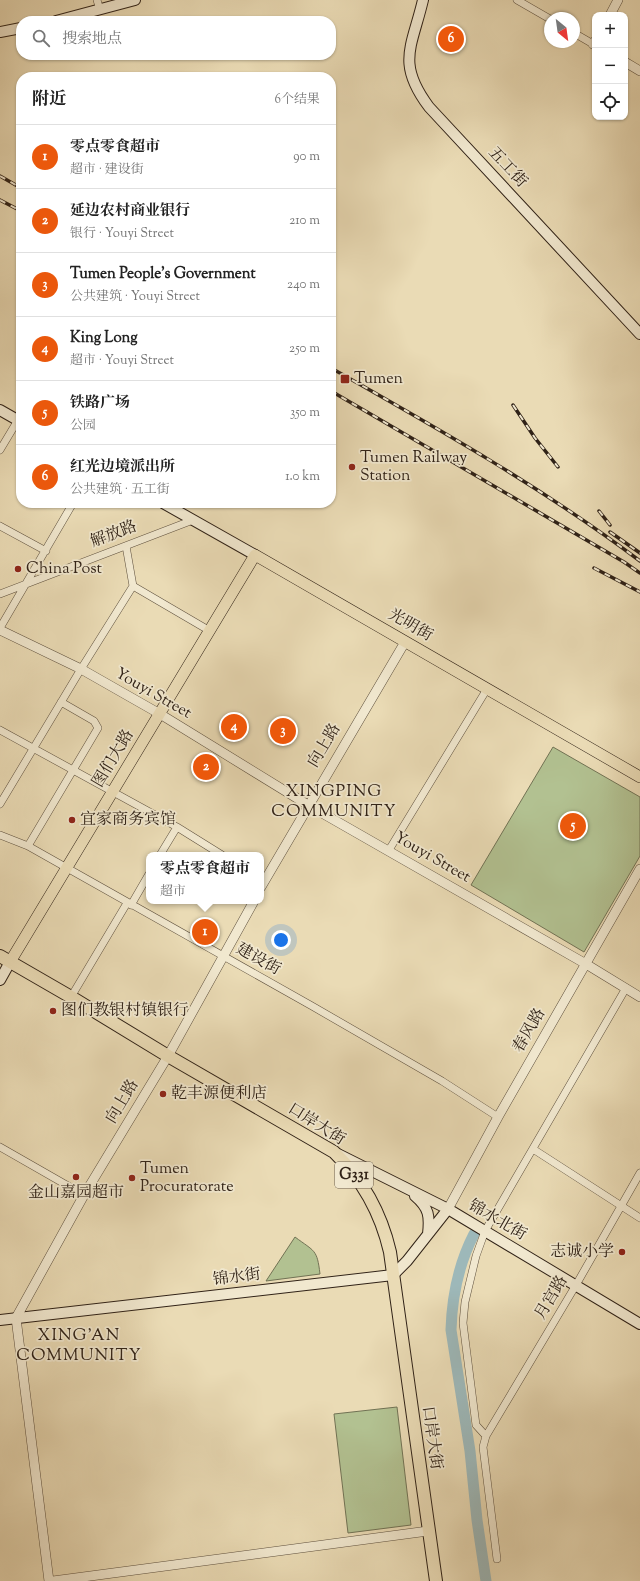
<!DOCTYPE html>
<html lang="zh">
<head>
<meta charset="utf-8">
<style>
	:root { --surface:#fff; --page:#f6f6f6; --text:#222; --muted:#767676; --line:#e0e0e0; --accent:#ea580c }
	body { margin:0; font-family:"Sorts Mill Goudy","Noto Serif SC",serif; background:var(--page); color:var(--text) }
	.controls { position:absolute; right:12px; top:12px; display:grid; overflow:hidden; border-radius:8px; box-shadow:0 1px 3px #0004 }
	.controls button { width:36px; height:36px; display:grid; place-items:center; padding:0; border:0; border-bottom:1px solid var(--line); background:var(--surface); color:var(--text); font:20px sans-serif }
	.compass { position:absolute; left:544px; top:12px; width:36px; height:36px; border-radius:50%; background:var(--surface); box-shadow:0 1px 3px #0004; rotate:151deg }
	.you { position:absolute; left:281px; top:940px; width:14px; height:14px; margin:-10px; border:3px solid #fff; border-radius:50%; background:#1a73e8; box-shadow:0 0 0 6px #1a73e833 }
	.badge { display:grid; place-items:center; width:26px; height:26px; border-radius:50%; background:var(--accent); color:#fff; font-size:13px; font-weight:700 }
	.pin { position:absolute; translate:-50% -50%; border:2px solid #fff; box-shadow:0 1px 4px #0006 }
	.popup { position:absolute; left:146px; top:852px; width:118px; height:52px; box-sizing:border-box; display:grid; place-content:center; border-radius:8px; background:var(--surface); filter:drop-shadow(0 1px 3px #0005); font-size:13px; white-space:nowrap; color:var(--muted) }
	.popup b { font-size:15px; color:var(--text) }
	.popup::after { content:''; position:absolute; left:50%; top:100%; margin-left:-8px; border:8px solid transparent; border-top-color:var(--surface) }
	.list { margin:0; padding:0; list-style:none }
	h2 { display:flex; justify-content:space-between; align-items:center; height:52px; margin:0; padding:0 16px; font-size:17px }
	h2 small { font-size:13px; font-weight:400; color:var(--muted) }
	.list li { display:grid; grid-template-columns:26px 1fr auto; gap:12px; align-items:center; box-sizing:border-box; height:64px; padding:0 16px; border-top:1px solid var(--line) }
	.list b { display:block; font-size:15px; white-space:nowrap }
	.list p { margin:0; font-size:13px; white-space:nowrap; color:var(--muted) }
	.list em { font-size:13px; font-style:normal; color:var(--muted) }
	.icon { flex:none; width:22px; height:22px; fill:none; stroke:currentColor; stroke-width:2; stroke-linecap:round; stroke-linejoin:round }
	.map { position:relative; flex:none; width:640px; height:1581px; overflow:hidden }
	.search { position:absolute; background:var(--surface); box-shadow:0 1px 3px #0004; left:16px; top:16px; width:320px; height:44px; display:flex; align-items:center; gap:10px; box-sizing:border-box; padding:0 14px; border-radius:16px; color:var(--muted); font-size:15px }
	.panel { position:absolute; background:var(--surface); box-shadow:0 1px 3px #0004; left:16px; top:72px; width:320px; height:436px; border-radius:16px }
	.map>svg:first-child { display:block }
	.green { fill:#b2c191; stroke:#717254 }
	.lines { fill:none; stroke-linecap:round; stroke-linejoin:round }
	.river { stroke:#9db8b9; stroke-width:11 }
	.minor-casing { stroke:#5e503e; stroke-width:8 }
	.tertiary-casing { stroke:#5e503e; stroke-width:10 }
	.secondary-casing { stroke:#302217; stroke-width:12 }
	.primary-casing { stroke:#302217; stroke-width:12 }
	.trunk-casing { stroke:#302217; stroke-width:14 }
	.minor { stroke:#f1e8cf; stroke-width:7 }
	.tertiary { stroke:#f1e8cf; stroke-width:9 }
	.secondary { stroke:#f1e8cf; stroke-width:10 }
	.primary { stroke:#eadbb5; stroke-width:11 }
	.trunk { stroke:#eadbb5; stroke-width:12 }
	.rail-casing { stroke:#302217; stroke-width:3.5 }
	.rail { stroke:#f1e8cf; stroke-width:2; stroke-dasharray:6; stroke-linecap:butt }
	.poi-dot { fill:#8f2418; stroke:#f1e8cf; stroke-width:1.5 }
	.labels { text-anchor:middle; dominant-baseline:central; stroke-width:3.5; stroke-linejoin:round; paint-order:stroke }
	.shield { fill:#f1e8cf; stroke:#6a5d4e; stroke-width:1 }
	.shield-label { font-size:15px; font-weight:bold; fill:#302217 }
	.street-label { font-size:16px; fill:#302217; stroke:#f1e8cf }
	.poi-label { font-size:16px; fill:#302217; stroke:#f1e8cf; text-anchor:start }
	.neighbourhood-label { font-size:17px; letter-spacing:1px; fill:#302217; stroke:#f1e8cf }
</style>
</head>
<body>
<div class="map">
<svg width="640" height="1581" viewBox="0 0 640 1581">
	<rect width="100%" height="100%" fill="#eadbb5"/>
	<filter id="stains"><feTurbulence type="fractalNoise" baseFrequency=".005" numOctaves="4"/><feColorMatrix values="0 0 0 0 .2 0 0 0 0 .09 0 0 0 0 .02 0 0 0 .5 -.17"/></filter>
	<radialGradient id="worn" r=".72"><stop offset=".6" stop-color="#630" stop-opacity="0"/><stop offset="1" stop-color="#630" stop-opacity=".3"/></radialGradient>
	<!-- green -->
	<path class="green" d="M 553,747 L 640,797 L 640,856 L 584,952 L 471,885 Z
		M 295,1237 C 315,1252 317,1249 320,1274 L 266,1281 Z
		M 397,1407 L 411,1525 L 348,1533 L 334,1414 Z"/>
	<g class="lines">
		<!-- river -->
		<path class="river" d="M 474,1234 C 459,1263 452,1297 451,1330 L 470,1451 L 477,1520 L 486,1581"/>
		<!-- minor casing -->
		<g class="minor-casing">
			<path id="minor" d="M 97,0 L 100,10
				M 517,0 L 550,19
				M 574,33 L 593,44
				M 0,450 L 18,420
				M 0,526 L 46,551
				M 126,546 L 133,586 L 210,631
				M 0,594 L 193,520
				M 0,628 L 73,503
				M 0,730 L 177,827 L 222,855
				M 0,804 L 81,669 L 133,586
				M 0,835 L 28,846 L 312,1006 L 442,1081 L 498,1117
				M 28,846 L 98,728 L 94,721 L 61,702
				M 389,850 L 487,689
				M 160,855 L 177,827
				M 131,905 L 149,874
				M 71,997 L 127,903
				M 0,1147 L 84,1195
				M 533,1149 L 640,1218
				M 486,1436 L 576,1285 L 640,1173
				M 497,1559 L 483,1447 L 486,1436 L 476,1425 L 463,1323 L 465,1302 L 476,1256 L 485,1231 L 626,988"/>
		</g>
		<!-- tertiary casing -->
		<g class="tertiary-casing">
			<path id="tertiary" d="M 610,15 L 618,0
				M 595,41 L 593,44 L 595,45
				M 625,62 L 640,71
				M 0,630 L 81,669 L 160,714 L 308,805 L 586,964 L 640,997
				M 261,887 L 405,642
				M 448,1209 L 498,1117 L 640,869
				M 49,1581 L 16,1318 L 84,1195 L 168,1056 L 254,901
				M 53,1581 L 428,1531"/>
		</g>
		<!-- secondary casing -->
		<g class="secondary-casing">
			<path id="secondary" d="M 423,0 C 412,47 396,63 429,107 L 640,334
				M 56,21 L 135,0
				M 0,32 L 21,28
				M 0,410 L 21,422
				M 163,503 L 255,555
				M 0,980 L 10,962
				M 338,1154 L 448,1209 L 640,1324
				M 415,1196 C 429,1208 430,1216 428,1234
				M 0,1320 L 393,1275 L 407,1261 L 448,1209"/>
		</g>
		<!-- primary casing -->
		<g class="primary-casing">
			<path id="primary" d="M 10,962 L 255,555 L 640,777"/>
		</g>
		<!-- trunk casing -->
		<g class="trunk-casing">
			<path id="trunk" d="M 0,956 L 71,997 L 168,1056 L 334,1152 C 362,1179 381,1213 390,1252 L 436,1581"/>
		</g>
		<!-- minor -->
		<use href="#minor" class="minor"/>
		<!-- tertiary -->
		<use href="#tertiary" class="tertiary"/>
		<!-- secondary -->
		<use href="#secondary" class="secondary"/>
		<!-- primary -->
		<use href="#primary" class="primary"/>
		<!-- trunk -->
		<use href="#trunk" class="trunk"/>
		<!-- rail casing -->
		<g class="rail-casing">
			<path id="rail" d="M 0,176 L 21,188
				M 0,200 L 21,211
				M 331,368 C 437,428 543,488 640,561
				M 331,391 L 624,562 L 640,573
				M 513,405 L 535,438 L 558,467
				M 599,511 L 610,525
				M 610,532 L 640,553
				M 594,568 L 640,592"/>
		</g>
		<!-- rail -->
		<use href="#rail" class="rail"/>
	</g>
	<!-- markers -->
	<g class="poi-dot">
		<rect x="340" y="374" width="10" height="10" rx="2"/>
		<circle cx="352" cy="467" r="4"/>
		<circle cx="18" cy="569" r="4"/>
		<circle cx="72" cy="820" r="4"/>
		<circle cx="53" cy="1011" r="4"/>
		<circle cx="163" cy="1094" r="4"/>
		<circle cx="76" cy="1177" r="4"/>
		<circle cx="132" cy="1178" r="4"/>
		<circle cx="622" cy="1252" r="4"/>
	</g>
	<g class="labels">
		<!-- shield labels -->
		<rect class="shield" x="335" y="1162" width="38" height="26" rx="3"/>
		<g class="shield-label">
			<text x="354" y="1175">G331</text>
		</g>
		<!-- street labels -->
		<g class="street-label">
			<text transform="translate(507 168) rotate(47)">五工街</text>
			<text transform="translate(114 535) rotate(-21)">解放路</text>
			<text transform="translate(410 626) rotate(30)">光明街</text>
			<text transform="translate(153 694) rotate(30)">Youyi Street</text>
			<text transform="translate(325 746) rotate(-59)">向上路</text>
			<text transform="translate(114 759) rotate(-59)">图们大路</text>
			<text transform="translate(432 858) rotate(30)">Youyi Street</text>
			<text transform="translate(258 960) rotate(29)">建设街</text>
			<text transform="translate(530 1031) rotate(-60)">春风路</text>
			<text transform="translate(123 1102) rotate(-59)">向上路</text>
			<text transform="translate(316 1125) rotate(32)">口岸大街</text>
			<text transform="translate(497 1221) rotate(30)">锦水北街</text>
			<text transform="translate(237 1278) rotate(-7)">锦水街</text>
			<text transform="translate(552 1298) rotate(-59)">月宫路</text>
			<text transform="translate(431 1438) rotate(82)">口岸大街</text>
		</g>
		<!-- poi labels -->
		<g class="poi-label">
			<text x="354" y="379">Tumen</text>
			<text x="360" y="458">Tumen Railway<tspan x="360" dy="18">Station</tspan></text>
			<text x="26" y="569">China Post</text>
			<text x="80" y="820">宜家商务宾馆</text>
			<text x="61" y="1011">图们教银村镇银行</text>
			<text x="171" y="1094">乾丰源便利店</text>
			<text x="140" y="1169">Tumen<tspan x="140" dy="18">Procuratorate</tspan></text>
			<text x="76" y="1193" text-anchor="middle">金山嘉园超市</text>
			<text x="614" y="1252" text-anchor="end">志诚小学</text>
		</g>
		<!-- neighbourhood labels -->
		<g class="neighbourhood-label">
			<text x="334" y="792">XINGPING<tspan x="334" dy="20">COMMUNITY</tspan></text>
			<text x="79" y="1336">XING'AN<tspan x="79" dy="20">COMMUNITY</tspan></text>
		</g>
	</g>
	<rect width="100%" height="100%" filter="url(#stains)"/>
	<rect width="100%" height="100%" fill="url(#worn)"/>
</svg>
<div class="controls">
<button>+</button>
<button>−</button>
<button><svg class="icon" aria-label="locate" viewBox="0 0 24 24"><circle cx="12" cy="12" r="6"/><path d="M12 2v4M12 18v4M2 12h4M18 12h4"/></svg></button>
</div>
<svg class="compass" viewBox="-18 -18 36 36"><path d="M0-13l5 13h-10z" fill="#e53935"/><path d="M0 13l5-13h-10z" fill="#767676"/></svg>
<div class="you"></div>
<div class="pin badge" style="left:205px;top:932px">1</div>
<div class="popup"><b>零点零食超市</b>超市</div>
<div class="pin badge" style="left:206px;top:767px">2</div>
<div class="pin badge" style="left:283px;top:731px">3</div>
<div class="pin badge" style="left:234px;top:727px">4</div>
<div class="pin badge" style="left:573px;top:826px">5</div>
<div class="pin badge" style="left:451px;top:39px">6</div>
<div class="search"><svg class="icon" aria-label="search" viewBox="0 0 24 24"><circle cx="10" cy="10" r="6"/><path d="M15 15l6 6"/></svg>搜索地点</div>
<section class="panel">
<h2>附近<small>6个结果</small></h2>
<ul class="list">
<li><span class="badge">1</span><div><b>零点零食超市</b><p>超市 · 建设街</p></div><em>90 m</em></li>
<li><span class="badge">2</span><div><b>延边农村商业银行</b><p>银行 · Youyi Street</p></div><em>210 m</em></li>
<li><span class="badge">3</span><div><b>Tumen People's Government</b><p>公共建筑 · Youyi Street</p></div><em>240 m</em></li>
<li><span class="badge">4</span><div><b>King Long</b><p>超市 · Youyi Street</p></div><em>250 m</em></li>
<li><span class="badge">5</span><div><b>铁路广场</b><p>公园</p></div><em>350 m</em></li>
<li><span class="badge">6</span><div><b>红光边境派出所</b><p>公共建筑 · 五工街</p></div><em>1.0 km</em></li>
</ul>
</section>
</div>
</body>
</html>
